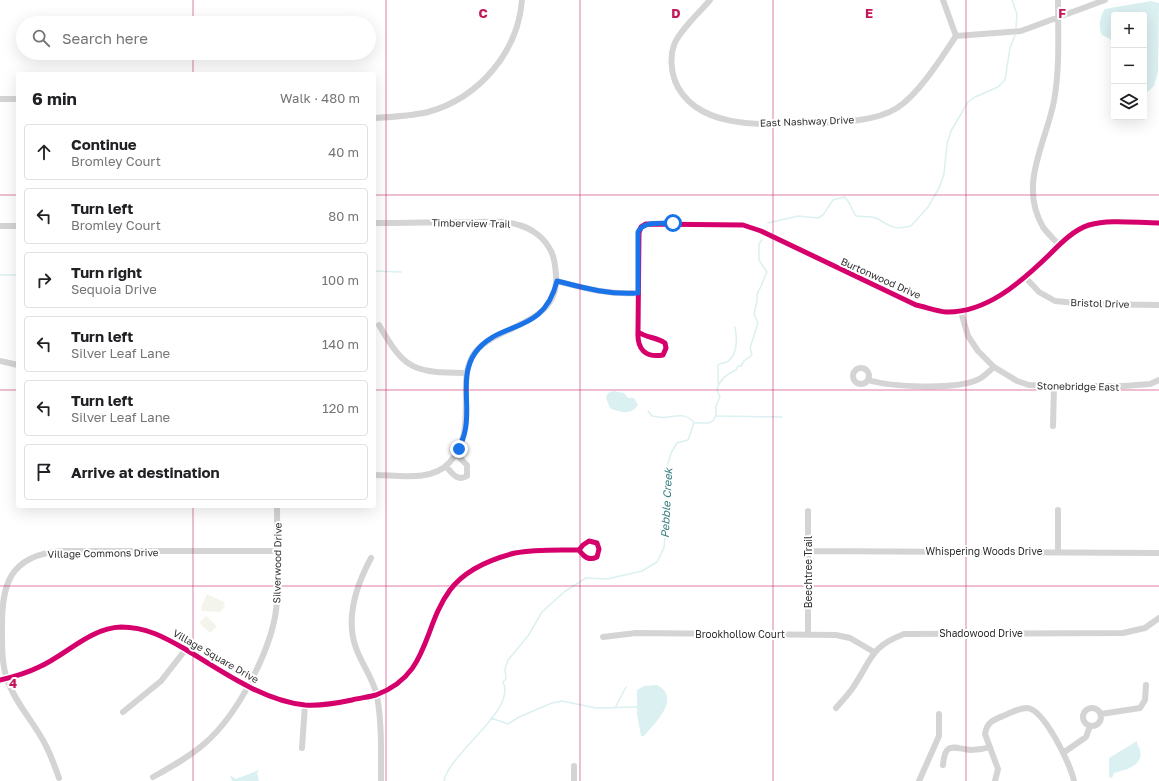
<!DOCTYPE html>
<html lang="en">
<head>
<meta charset="utf-8">
<style>
	:root { --surface:#fff; --page:#f6f6f6; --text:#202124; --muted:#757577; --line:#e0e0e0 }
	body { margin:0; font-family:"Golos Text",sans-serif; background:var(--page); color:var(--text) }
	.controls { position:absolute; right:12px; top:12px; display:grid; overflow:hidden; border-radius:4px; box-shadow:0 4px 16px #0002 }
	.controls button { width:36px; height:36px; display:grid; place-items:center; padding:0; border:0; border-bottom:1px solid var(--line); background:var(--surface); color:var(--text); font:20px sans-serif }
	.stop { position:absolute; width:12px; height:12px; margin:-9px; border:3px solid #1a73e8; border-radius:50%; background:#fff }
	.stop.end { background:#1a73e8; border-color:#fff; box-shadow:0 1px 4px #0008 }
	.list { margin:0; padding:0; list-style:none }
	h2 { display:flex; justify-content:space-between; align-items:center; height:52px; margin:0; padding:0 16px; font-size:17px }
	h2 small { font-size:13px; font-weight:400; color:var(--muted) }
	.list li { display:grid; grid-template-columns:26px 1fr auto; gap:12px; align-items:center; box-sizing:border-box; height:56px; margin:0 8px 8px; padding:0 8px; border:1px solid var(--line); border-radius:4px }
	.list b { display:block; font-size:15px; white-space:nowrap }
	.list p { margin:0; font-size:13px; white-space:nowrap; color:var(--muted) }
	.list em { font-size:13px; font-style:normal; color:var(--muted) }
	.icon { flex:none; width:22px; height:22px; fill:none; stroke:currentColor; stroke-width:2; stroke-linecap:round; stroke-linejoin:round }
	.map { position:relative; flex:none; width:1159px; height:781px; overflow:hidden }
	.search { position:absolute; background:var(--surface); box-shadow:0 4px 16px #0002; left:16px; top:16px; width:360px; height:44px; display:flex; align-items:center; gap:10px; box-sizing:border-box; padding:0 14px; border-radius:22px; color:var(--muted); font-size:15px }
	.panel { position:absolute; background:var(--surface); box-shadow:0 4px 16px #0002; left:16px; top:72px; width:360px; height:436px; border-radius:4px }
	.map>svg:first-child { display:block }
	.green { fill:#f3f5ed }
	.water { fill:#dbf0f1 }
	.lines { fill:none; stroke-linecap:round; stroke-linejoin:round }
	.stream { stroke:#dbf0f1; stroke-width:1.5 }
	.minor { stroke:#d4d4d4; stroke-width:6 }
	.cycleway-casing { stroke:#fff; stroke-width:8 }
	.cycleway { stroke:#d6006c; stroke-width:5 }
	.route { stroke:#1a73e8; stroke-width:5 }
	.grid { fill:none; stroke:#c2185b; stroke-width:1; stroke-opacity:0.55 }
	.labels { text-anchor:middle; dominant-baseline:central; stroke-width:4; stroke-linejoin:round; paint-order:stroke }
	.street-label { font-size:10px; fill:#2f2f2f; stroke:#fff }
	.water-label { font-size:11px; font-style:italic; fill:#3a8082; stroke:#fff }
	.grid-label { font-size:13px; text-anchor:middle; font-weight:bold; fill:#c2185b; stroke:#fff; stroke-width:4; stroke-linejoin:round; paint-order:stroke }
</style>
</head>
<body>
<div class="map">
<svg width="1159" height="781" viewBox="0 0 1159 781">
	<rect width="100%" height="100%" fill="#fff"/>
	<!-- green -->
	<path class="green" d="M 207,594 L 224,602 L 225,606 L 220,612 L 202,611 L 201,607 Z
		M 206,616 L 217,626 L 210,633 L 199,623 Z"/>
	<!-- water -->
	<path class="water" d="M 1151,1 L 1159,3 L 1158,72 L 1154,86 L 1144,95 L 1144,15 L 1114,15 L 1114,45 L 1110,39 L 1102,35 C 1098,28 1100,15 1105,9 Z
		M 613,391 L 624,393 L 628,398 L 634,398 L 638,405 C 632,415 620,413 610,408 L 606,398 L 608,393 Z
		M 657,685 C 682,698 655,723 644,736 L 641,736 L 637,714 L 637,690 L 644,686 Z
		M 1137,741 C 1137,745 1139,746 1140,750 C 1144,766 1125,770 1114,773 L 1112,778 L 1109,777 L 1109,758 Z
		M 259,770 L 257,773 L 259,781 L 232,781 L 230,775 L 236,779 Z"/>
	<g class="lines">
		<!-- stream -->
		<path class="stream" d="M 1012,0 L 1017,14 L 1016,27
			M 768,223 L 798,216 L 818,218 L 823,215 L 833,200 L 844,197 C 851,201 851,210 856,216 C 862,217 873,216 878,219 C 891,227 895,230 911,226 L 928,207 L 939,188 L 944,174 L 947,144 L 951,131 L 968,102 L 975,97 L 998,87 L 1005,80 L 1010,48 L 1015,35
			M 374,271 L 401,272
			M 0,275 L 18,275
			M 718,383 L 718,365 C 721,363 724,363 727,362 C 738,355 737,338 735,327
			M 648,411 L 652,416 C 657,417 663,418 668,417 C 678,416 687,413 694,423
			M 716,416 L 782,417
			M 694,423 L 708,423 L 713,421 L 716,415 L 716,406 L 720,397 L 717,390 C 719,380 727,374 736,370 L 738,366 L 741,366 L 744,361 L 752,355 L 750,348 L 758,323 L 754,314 L 757,301 L 757,294 C 762,286 763,280 767,272 L 759,260 L 759,244 L 762,240
			M 616,706 L 626,687
			M 491,718 L 508,724 L 519,717 L 552,703 L 562,701 L 596,708 L 637,707
			M 444,781 C 450,752 517,710 503,682 L 506,679 L 505,669 L 508,660 L 528,636 L 542,612 L 564,592 L 586,578 L 607,579 L 642,571 L 657,562 L 664,548 L 668,498 L 666,471 L 671,453 L 677,443 L 688,440 L 694,423"/>
		<!-- minor -->
		<path class="minor" d="M 710,0 C 700,12 679,31 674,45 C 670,56 671,70 675,81 C 695,130 764,125 808,123 C 835,122 873,123 897,108 C 919,94 942,57 956,36
			M 943,0 L 956,36
			M 1058,0 C 1058,33 1060,68 1054,101 C 1046,143 1018,185 1043,227 C 1047,233 1054,239 1059,245
			M 956,36 L 1021,31 L 1105,0
			M 0,99 L 18,99
			M 374,118 C 392,117 411,116 428,112 C 479,98 518,52 522,0
			M 374,223 C 407,223 441,222 474,222 C 489,222 505,220 519,225 C 530,228 542,236 548,246 C 554,254 555,264 556,275 C 560,324 500,324 476,351 C 453,378 481,429 449,463 C 432,482 397,475 374,475
			M 0,226 L 18,226
			M 1025,277 L 1039,292 L 1055,301 L 1086,304 L 1159,305
			M 557,281 C 584,288 609,295 638,293
			M 961,312 L 968,336 L 978,351 L 994,367 L 1017,381 L 1029,385 L 1054,386 L 1124,386 L 1150,384 L 1159,380
			M 379,325 C 406,372 414,372 467,373
			M 638,332 C 637,349 645,358 663,355 L 666,348 L 665,343 C 656,337 647,338 638,332 L 639,233 L 641,227 L 646,224 L 743,225 L 761,231 L 916,305 C 926,307 936,311 946,312 C 986,313 1020,283 1048,256 C 1059,245 1073,230 1089,225 C 1110,219 1137,223 1159,223
			M 0,361 L 18,365
			M853 376a8 8 0 1 1 16 0a8 8 0 1 1-16 0Z
			M 868,380 C 891,387 954,390 977,380 C 983,378 989,371 994,367
			M 1053,426 L 1054,386
			M 446,466 C 452,473 457,482 467,476 L 467,465 L 456,454
			M 808,551 L 1159,553
			M 1058,551 L 1058,510
			M 371,558 C 357,584 345,618 356,648 C 362,665 373,678 377,696 C 382,724 381,753 381,781
			M 808,634 L 808,511
			M 603,637 L 636,633 L 836,635 L 850,638 L 874,652
			M 0,680 C 13,677 27,673 39,667 C 66,655 90,628 121,627 C 146,627 164,637 185,649 C 220,670 263,701 305,705 C 320,706 338,703 352,700 C 360,698 369,697 376,695 C 430,675 422,628 450,590 C 465,570 491,559 515,553 C 535,549 558,550 579,550 C 584,557 589,561 597,557 L 599,549 L 597,543 L 589,541 L 583,545 L 579,550
			M1083 717a9 9 0 1 1 18 0a9 9 0 1 1-18 0Z
			M 836,708 C 842,701 849,694 854,686 C 872,659 870,647 904,634 L 1123,633 L 1145,628 L 1159,618
			M 123,712 L 161,681 L 186,649
			M 1101,714 L 1140,708 L 1145,700 L 1146,685
			M 302,748 L 305,705
			M 1063,753 L 1086,737 L 1090,726
			M 943,765 C 945,741 953,748 971,750 C 978,750 984,749 990,747
			M 574,766 L 574,781
			M 153,777 C 171,767 189,757 204,744 C 238,715 275,645 277,600 C 279,569 277,537 277,506
			M 59,778 C 55,767 51,755 45,744 C 34,722 15,703 7,679 C 2,665 2,648 2,633 C 1,586 8,555 62,551 L 277,551
			M 919,781 L 939,736 L 939,714
			M 995,781 L 998,769 L 985,734 C 987,722 993,720 1003,716 C 1011,713 1018,708 1027,708 C 1044,709 1071,765 1074,781"/>
		<!-- cycleway casing -->
		<g class="cycleway-casing">
			<path id="cycleway" d="M 638,332 C 637,349 645,358 663,355 L 666,348 L 665,343 C 656,337 647,338 638,332 L 639,233 L 641,227 L 646,224 L 743,225 L 761,231 L 916,305 C 926,307 936,311 946,312 C 986,313 1020,283 1048,256 C 1059,245 1073,230 1089,225 C 1110,219 1137,223 1159,223
				M 0,680 C 13,677 27,673 39,667 C 66,655 90,628 121,627 C 146,627 164,637 185,649 C 220,670 263,701 305,705 C 320,706 338,703 352,700 C 360,698 369,697 376,695 C 430,675 422,628 450,590 C 465,570 491,559 515,553 C 535,549 558,550 579,550 C 584,557 589,561 597,557 L 599,549 L 597,543 L 589,541 L 583,545 L 579,550"/>
		</g>
		<!-- cycleway -->
		<use href="#cycleway" class="cycleway"/>
	</g>
	<g class="lines">
		<!-- route -->
		<path class="route" d="M 459,449 C 461,443 464,437 465,431 C 471,406 459,376 475,353 C 499,319 543,337 557,281 C 584,288 609,295 638,293 L 638,232 C 644,220 662,224 673,223"/>
	</g>
	<!-- grid -->
	<path class="grid" d="M 193,0 L 193,23M 386,0 L 386,781M 580,0 L 580,781M 773,0 L 773,781M 966,0 L 966,781M 193,53 L 193,74M 0,195 L 18,195M 374,195 L 1159,195M 0,390 L 18,390M 374,390 L 1159,390M 193,506 L 193,781M 0,586 L 1159,586"/>
	<g class="labels">
		<!-- street labels -->
		<g class="street-label">
			<text transform="translate(807 121) rotate(-2)">East Nashway Drive</text>
			<text transform="translate(471 223) rotate(1)">Timberview Trail</text>
			<text transform="translate(881 278) rotate(24)">Burtonwood Drive</text>
			<text transform="translate(1100 303) rotate(2)">Bristol Drive</text>
			<text transform="translate(1078 386) rotate(1)">Stonebridge East</text>
			<text x="984" y="551">Whispering Woods Drive</text>
			<text transform="translate(103 553) rotate(-1)">Village Commons Drive</text>
			<text transform="translate(277 563) rotate(-89)">Silverwood Drive</text>
			<text transform="translate(808 572) rotate(-90)">Beechtree Trail</text>
			<text x="981" y="633">Shadowood Drive</text>
			<text x="740" y="634">Brookhollow Court</text>
			<text transform="translate(216 656) rotate(30)">Village Square Drive</text>
		</g>
		<!-- water labels -->
		<g class="water-label">
			<text transform="translate(666 503) rotate(-87)">Pebble Creek</text>
		</g>
	</g>
	<g class="grid-label">
		<text x="483" y="18">C</text>
		<text x="676" y="18">D</text>
		<text x="869" y="18">E</text>
		<text x="1062" y="18">F</text>
		<text x="13" y="688">4</text>
	</g>
</svg>
<div class="controls">
<button>+</button>
<button>−</button>
<button><svg class="icon" aria-label="layers" viewBox="0 0 24 24"><path d="M12 4l9 5-9 5-9-5zM3 14l9 5 9-5"/></svg></button>
</div>
<div class="stop" style="left:673px;top:223px"></div>
<div class="stop end" style="left:459px;top:449px"></div>
<div class="search"><svg class="icon" aria-label="search" viewBox="0 0 24 24"><circle cx="10" cy="10" r="6"/><path d="M15 15l6 6"/></svg>Search here</div>
<section class="panel">
<h2>6 min<small>Walk · 480 m</small></h2>
<ul class="list">
<li><svg class="icon" aria-label="ahead" viewBox="0 0 24 24"><path d="M12 20V5M6 11l6-6 6 6"/></svg><div><b>Continue</b><p>Bromley Court</p></div><em>40 m</em></li>
<li><svg class="icon" aria-label="left" viewBox="0 0 24 24"><path d="M17 20v-9H6M10 6l-5 5 5 5"/></svg><div><b>Turn left</b><p>Bromley Court</p></div><em>80 m</em></li>
<li><svg class="icon" aria-label="right" viewBox="0 0 24 24"><path d="M7 20v-9h11M14 6l5 5-5 5"/></svg><div><b>Turn right</b><p>Sequoia Drive</p></div><em>100 m</em></li>
<li><svg class="icon" aria-label="left" viewBox="0 0 24 24"><path d="M17 20v-9H6M10 6l-5 5 5 5"/></svg><div><b>Turn left</b><p>Silver Leaf Lane</p></div><em>140 m</em></li>
<li><svg class="icon" aria-label="left" viewBox="0 0 24 24"><path d="M17 20v-9H6M10 6l-5 5 5 5"/></svg><div><b>Turn left</b><p>Silver Leaf Lane</p></div><em>120 m</em></li>
<li><svg class="icon" aria-label="arrive" viewBox="0 0 24 24"><path d="M6 21V4h12l-3 4 3 4H6"/></svg><div><b>Arrive at destination</b></div></li>
</ul>
</section>
</div>
</body>
</html>
